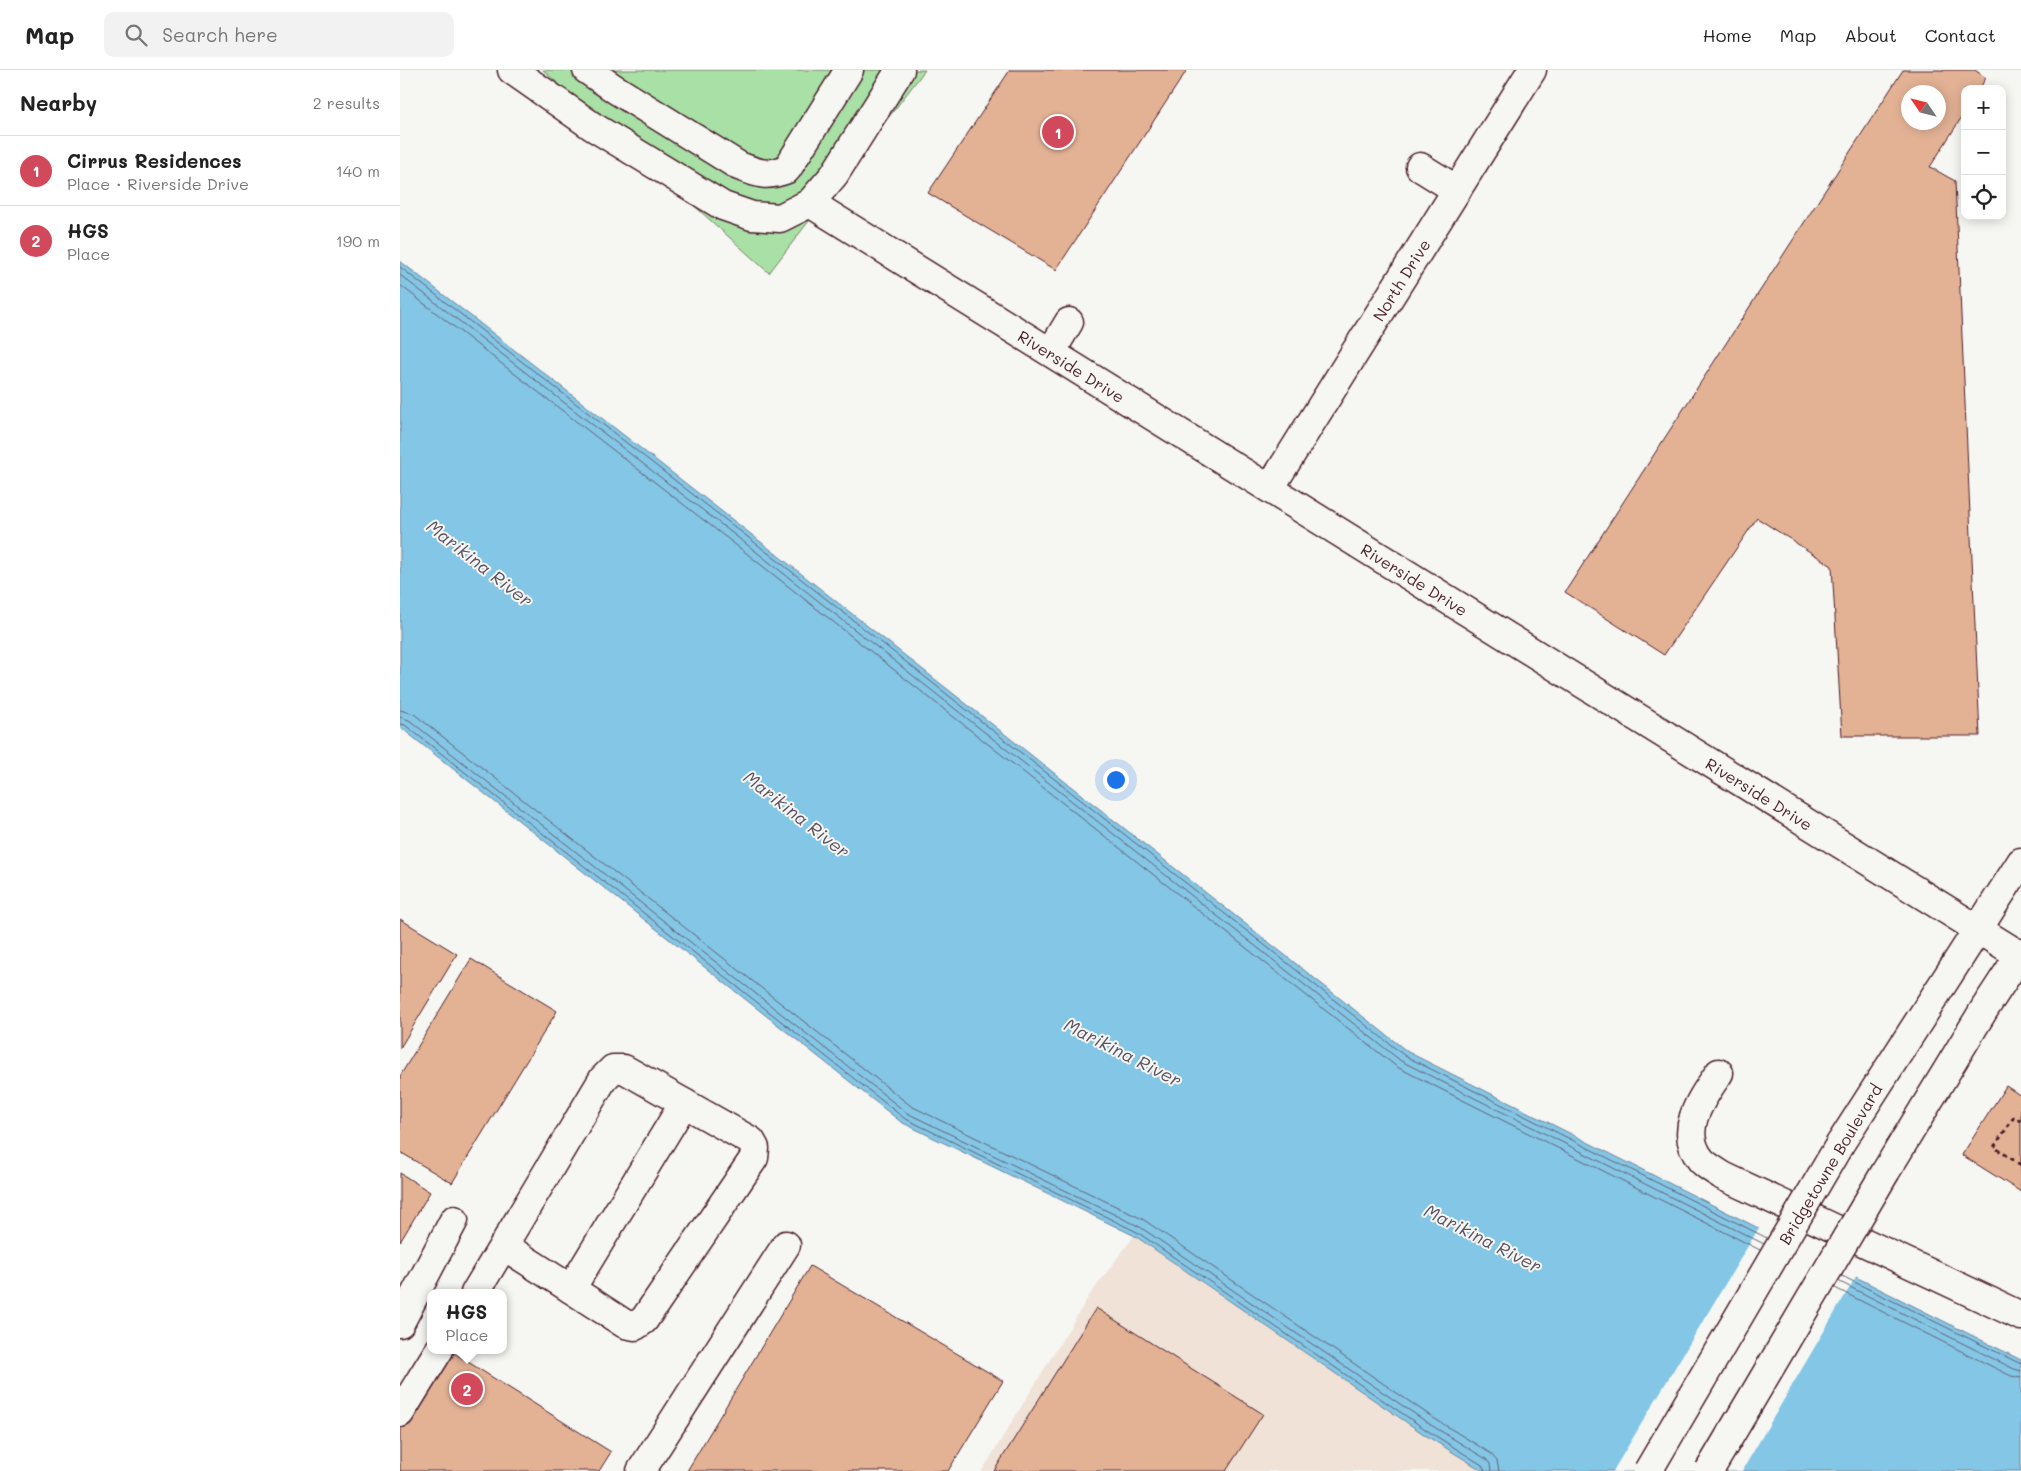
<!DOCTYPE html>
<html lang="en">
<head>
<meta charset="utf-8">
<style>
	:root { --surface:#fff; --page:#f2f2f2; --text:#222; --muted:#767676; --line:#e0e0e0; --accent:#d1495b }
	body { margin:0; font-family:Mali,sans-serif; background:var(--page); color:var(--text) }
	.controls { position:absolute; right:15px; top:15px; display:grid; overflow:hidden; border-radius:10px; box-shadow:0 2px 12px #0003 }
	.controls button { width:45px; height:45px; display:grid; place-items:center; padding:0; border:0; border-bottom:1px solid var(--line); background:var(--surface); color:var(--text); font:25px sans-serif }
	.compass { position:absolute; left:1501px; top:15px; width:45px; height:45px; border-radius:50%; background:var(--surface); box-shadow:0 2px 12px #0003; rotate:305deg }
	.you { position:absolute; left:715px; top:709px; width:18px; height:18px; margin:-12px; border:4px solid #fff; border-radius:50%; background:#1a73e8; box-shadow:0 0 0 8px #1a73e833 }
	.badge { display:grid; place-items:center; width:32px; height:32px; border-radius:50%; background:var(--accent); color:#fff; font-size:16px; font-weight:700 }
	.pin { position:absolute; translate:-50% -50%; border:2px solid #fff; box-shadow:0 1px 5px #0006 }
	.popup { position:absolute; left:27px; top:1219px; width:80px; height:65px; box-sizing:border-box; display:grid; place-content:center; border-radius:10px; background:var(--surface); filter:drop-shadow(0 1px 4px #0005); font-size:16px; white-space:nowrap; color:var(--muted) }
	.popup b { font-size:19px; color:var(--text) }
	.popup::after { content:''; position:absolute; left:50%; top:100%; margin-left:-10px; border:10px solid transparent; border-top-color:var(--surface) }
	.list { margin:0; padding:0; list-style:none }
	h2 { display:flex; justify-content:space-between; align-items:center; height:65px; margin:0; padding:0 20px; font-size:21px }
	h2 small { font-size:16px; font-weight:400; color:var(--muted) }
	.list li { display:grid; grid-template-columns:32px 1fr auto; gap:15px; align-items:center; box-sizing:border-box; height:70px; padding:0 20px; border-top:1px solid var(--line) }
	.list b { display:block; font-size:19px; white-space:nowrap }
	.list p { margin:0; font-size:16px; white-space:nowrap; color:var(--muted) }
	.list em { font-size:16px; font-style:normal; color:var(--muted) }
	.icon { flex:none; width:28px; height:28px; fill:none; stroke:currentColor; stroke-width:2; stroke-linecap:round; stroke-linejoin:round }
	.map { position:relative; flex:none; width:1621px; height:1401px; overflow:hidden }
	header { display:flex; align-items:center; gap:30px; box-sizing:border-box; height:70px; padding:0 25px; background:var(--surface); border-bottom:1px solid var(--line) }
	header strong { font-size:24px }
	nav { display:flex; gap:28px; margin-inline-start:auto; font-size:18px }
	.search { width:350px; height:45px; background:var(--page); display:flex; align-items:center; gap:12px; box-sizing:border-box; padding:0 18px; border-radius:10px; color:var(--muted); font-size:19px }
	main { display:flex }
	aside { flex:1; background:var(--surface) }
	.map>svg:first-child { display:block }
	.built { fill:#f0e2d6 }
	.green { fill:#a8e0a5; stroke:#798068 }
	.water { fill:#84c6e5; stroke:#6d839b }
	.pier { fill:#f6f6f2 }
	.lines { fill:none; stroke-linecap:round; stroke-linejoin:round }
	.shore { stroke:#616275; stroke-width:1 }
	.building { fill:#e3b295; stroke:#4a1f2b; fill-rule:evenodd }
	.minor-casing { stroke:#4a1f2b; stroke-width:31 }
	.path { stroke:#4a1f2b; stroke-width:3; stroke-dasharray:4 4; stroke-linecap:butt }
	.minor { stroke:#f6f6f2; stroke-width:28 }
	.minor-bridge-casing { stroke:#4a1f2b; stroke-width:31; stroke-linecap:butt }
	.minor-bridge { stroke:#f6f6f2; stroke-width:28 }
	.labels { text-anchor:middle; dominant-baseline:central; stroke-width:4; stroke-linejoin:round; paint-order:stroke }
	.street-label { font-size:16px; fill:#4a1f2b; stroke:#f6f6f2 }
	.water-label { font-size:18px; font-style:italic; fill:#5b5163; stroke:#f6f6f2 }
</style>
</head>
<body>
<header>
<strong>Map</strong>
<div class="search"><svg class="icon" aria-label="search" viewBox="0 0 24 24"><circle cx="10" cy="10" r="6"/><path d="M15 15l6 6"/></svg>Search here</div>
<nav><a>Home</a><a>Map</a><a>About</a><a>Contact</a></nav>
</header>
<main>
<aside>
<h2>Nearby<small>2 results</small></h2>
<ul class="list">
<li><span class="badge">1</span><div><b>Cirrus Residences</b><p>Place · Riverside Drive</p></div><em>140 m</em></li>
<li><span class="badge">2</span><div><b>HGS</b><p>Place</p></div><em>190 m</em></li>
</ul>
</aside>
<div class="map">
<svg width="1621" height="1401" viewBox="0 0 1621 1401">
	<rect width="100%" height="100%" fill="#f6f6f2"/>
	<filter id="ink" filterUnits="userSpaceOnUse"><feTurbulence type="fractalNoise" baseFrequency=".02" numOctaves="2"/><feDisplacementMap in="SourceGraphic" scale="10" xChannelSelector="R" yChannelSelector="G"/><feConvolveMatrix kernelMatrix="1 2 1 2 8 2 1 2 1" color-interpolation-filters="sRGB"/></filter>
	<g filter="url(#ink)">
		<!-- built -->
		<path class="built" d="M 734,1166 L 1025,1365 L 1083,1401 L 582,1401 L 689,1226 Z"/>
		<!-- green -->
		<path class="green" d="M 143,0 L 525,0 L 369,203 Z"/>
		<!-- water -->
		<path class="water" d="M 0,191 L 352,465 L 1008,982 L 1621,1290 L 1621,1401 L 1083,1401 L 1025,1365 L 735,1166 L 501,1052 L 0,657 Z"/>
		<!-- pier -->
		<path class="pier" d="M 1360,1156 L 1457,1205 L 1342,1401 L 1213,1401 Z"/>
		<g class="lines">
			<!-- shore -->
			<path class="shore" d="M 0,197 L 349,468 L 1005,986 L 1367,1168
				M 0,205 L 345,473 L 1001,991 L 1364,1174
				M 0,215 L 341,479 L 997,997 L 1360,1180
				M 0,640 L 14,644 L 511,1036 L 744,1150 L 1035,1349 L 1090,1383 L 1097,1391 L 1099,1401
				M 0,647 L 9,650 L 507,1043 L 740,1157 L 1031,1355 L 1086,1389 L 1090,1394 L 1091,1401
				M 0,654 L 5,655 L 504,1048 L 737,1162 L 1028,1361 L 1082,1395 L 1085,1401
				M 1442,1206 L 1621,1294
				M 1438,1211 L 1614,1299 L 1621,1301
				M 1435,1218 L 1611,1306 L 1621,1308"/>
		</g>
		<!-- building -->
		<path class="building" d="M 610,0 L 787,0 L 656,200 L 528,123 Z
			M 1503,0 L 1575,0 L 1586,8 L 1579,19 L 1565,19 L 1565,42 L 1530,97 L 1555,111 L 1580,666 L 1442,666 L 1432,496 L 1357,448 L 1264,585 L 1165,522 ZM 1508,22 L 1538,22 L 1538,52 L 1508,52 Z
			M 0,849 L 57,884 L 0,978 Z
			M 71,889 L 157,941 L 52,1113 L 0,1082 L 0,1006 Z
			M 1606,1016 L 1621,1026 L 1621,1122 L 1562,1085 Z
			M 0,1103 L 30,1122 L 0,1172 Z
			M 410,1196 L 603,1311 L 548,1401 L 287,1401 Z
			M 696,1238 L 863,1344 L 826,1401 L 594,1401 Z
			M 49,1280 L 211,1382 L 199,1401 L 0,1401 L 0,1358 Z"/>
		<g class="lines">
			<!-- minor casing -->
			<g class="minor-casing">
				<g id="minor">
					<path d="M 112,0 L 192,56 L 323,136 L 352,146 L 380,148 L 410,133 L 434,105 L 500,0"/>
					<path d="M 187,0 L 215,19 L 339,96 C 359,104 367,107 387,99 L 449,0"/>
					<path d="M 1020,97 L 1057,120"/>
					<path id="s1" d="M 410,133 L 1621,886"/>
					<path d="M 651,282 L 669,252"/>
					<path id="s2" d="M 870,418 L 1132,0"/>
					<path d="M 1319,1003 C 1302,1028 1277,1060 1301,1090 C 1306,1096 1316,1101 1323,1106 L 1621,1246"/>
					<path d="M 1440,1074 L 1621,792"/>
					<path d="M 1486,1101 L 1585,938 L 1621,883"/>
					<path d="M 104,1176 L 171,1219 L 284,1033"/>
					<path d="M 75,1223 L 203,1009 L 213,999 L 224,999 L 351,1071 L 355,1078 L 354,1088 L 244,1250 L 235,1256 L 225,1254 L 171,1219"/>
					<path d="M 0,1253 L 54,1150"/>
					<path d="M 0,1343 L 39,1280"/>
					<path d="M 241,1401 L 386,1175"/>
				</g>
			</g>
			<!-- path -->
			<path class="path" d="M 1621,1051 L 1614,1047 L 1594,1077 L 1621,1095"/>
			<!-- minor -->
			<use href="#minor" class="minor"/>
			<!-- minor-bridge casing -->
			<g class="minor-bridge-casing">
				<path id="minor-bridge" d="M 1248,1401 L 1440,1074
					M 1309,1401 L 1486,1101"/>
			</g>
			<!-- minor-bridge -->
			<use href="#minor-bridge" class="minor-bridge"/>
		</g>
	</g>
	<g class="labels">
		<!-- street labels -->
		<g class="street-label">
			<text stroke="none"><textPath href="#s2" startOffset="246">North Drive</textPath></text>
			<text stroke="none"><textPath href="#s1" startOffset="308">Riverside Drive</textPath></text>
			<text stroke="none"><textPath href="#s1" startOffset="712">Riverside Drive</textPath></text>
			<text stroke="none"><textPath href="#s1" startOffset="1118">Riverside Drive</textPath></text>
			<text transform="translate(1430 1094) rotate(-59)">Bridgetowne Boulevard</text>
		</g>
		<!-- water labels -->
		<g class="water-label">
			<text transform="translate(80 493) rotate(38)">Marikina River</text>
			<text transform="translate(397 744) rotate(38)">Marikina River</text>
			<text transform="translate(723 982) rotate(27)">Marikina River</text>
			<text transform="translate(1083 1168) rotate(27)">Marikina River</text>
		</g>
	</g>
</svg>
<div class="controls">
<button>+</button>
<button>−</button>
<button><svg class="icon" aria-label="locate" viewBox="0 0 24 24"><circle cx="12" cy="12" r="6"/><path d="M12 2v4M12 18v4M2 12h4M18 12h4"/></svg></button>
</div>
<svg class="compass" viewBox="-18 -18 36 36"><path d="M0-13l5 13h-10z" fill="#e53935"/><path d="M0 13l5-13h-10z" fill="#767676"/></svg>
<div class="you"></div>
<div class="pin badge" style="left:658px;top:62px">1</div>
<div class="pin badge" style="left:67px;top:1319px">2</div>
<div class="popup"><b>HGS</b>Place</div>
</div>
</main>
</body>
</html>
